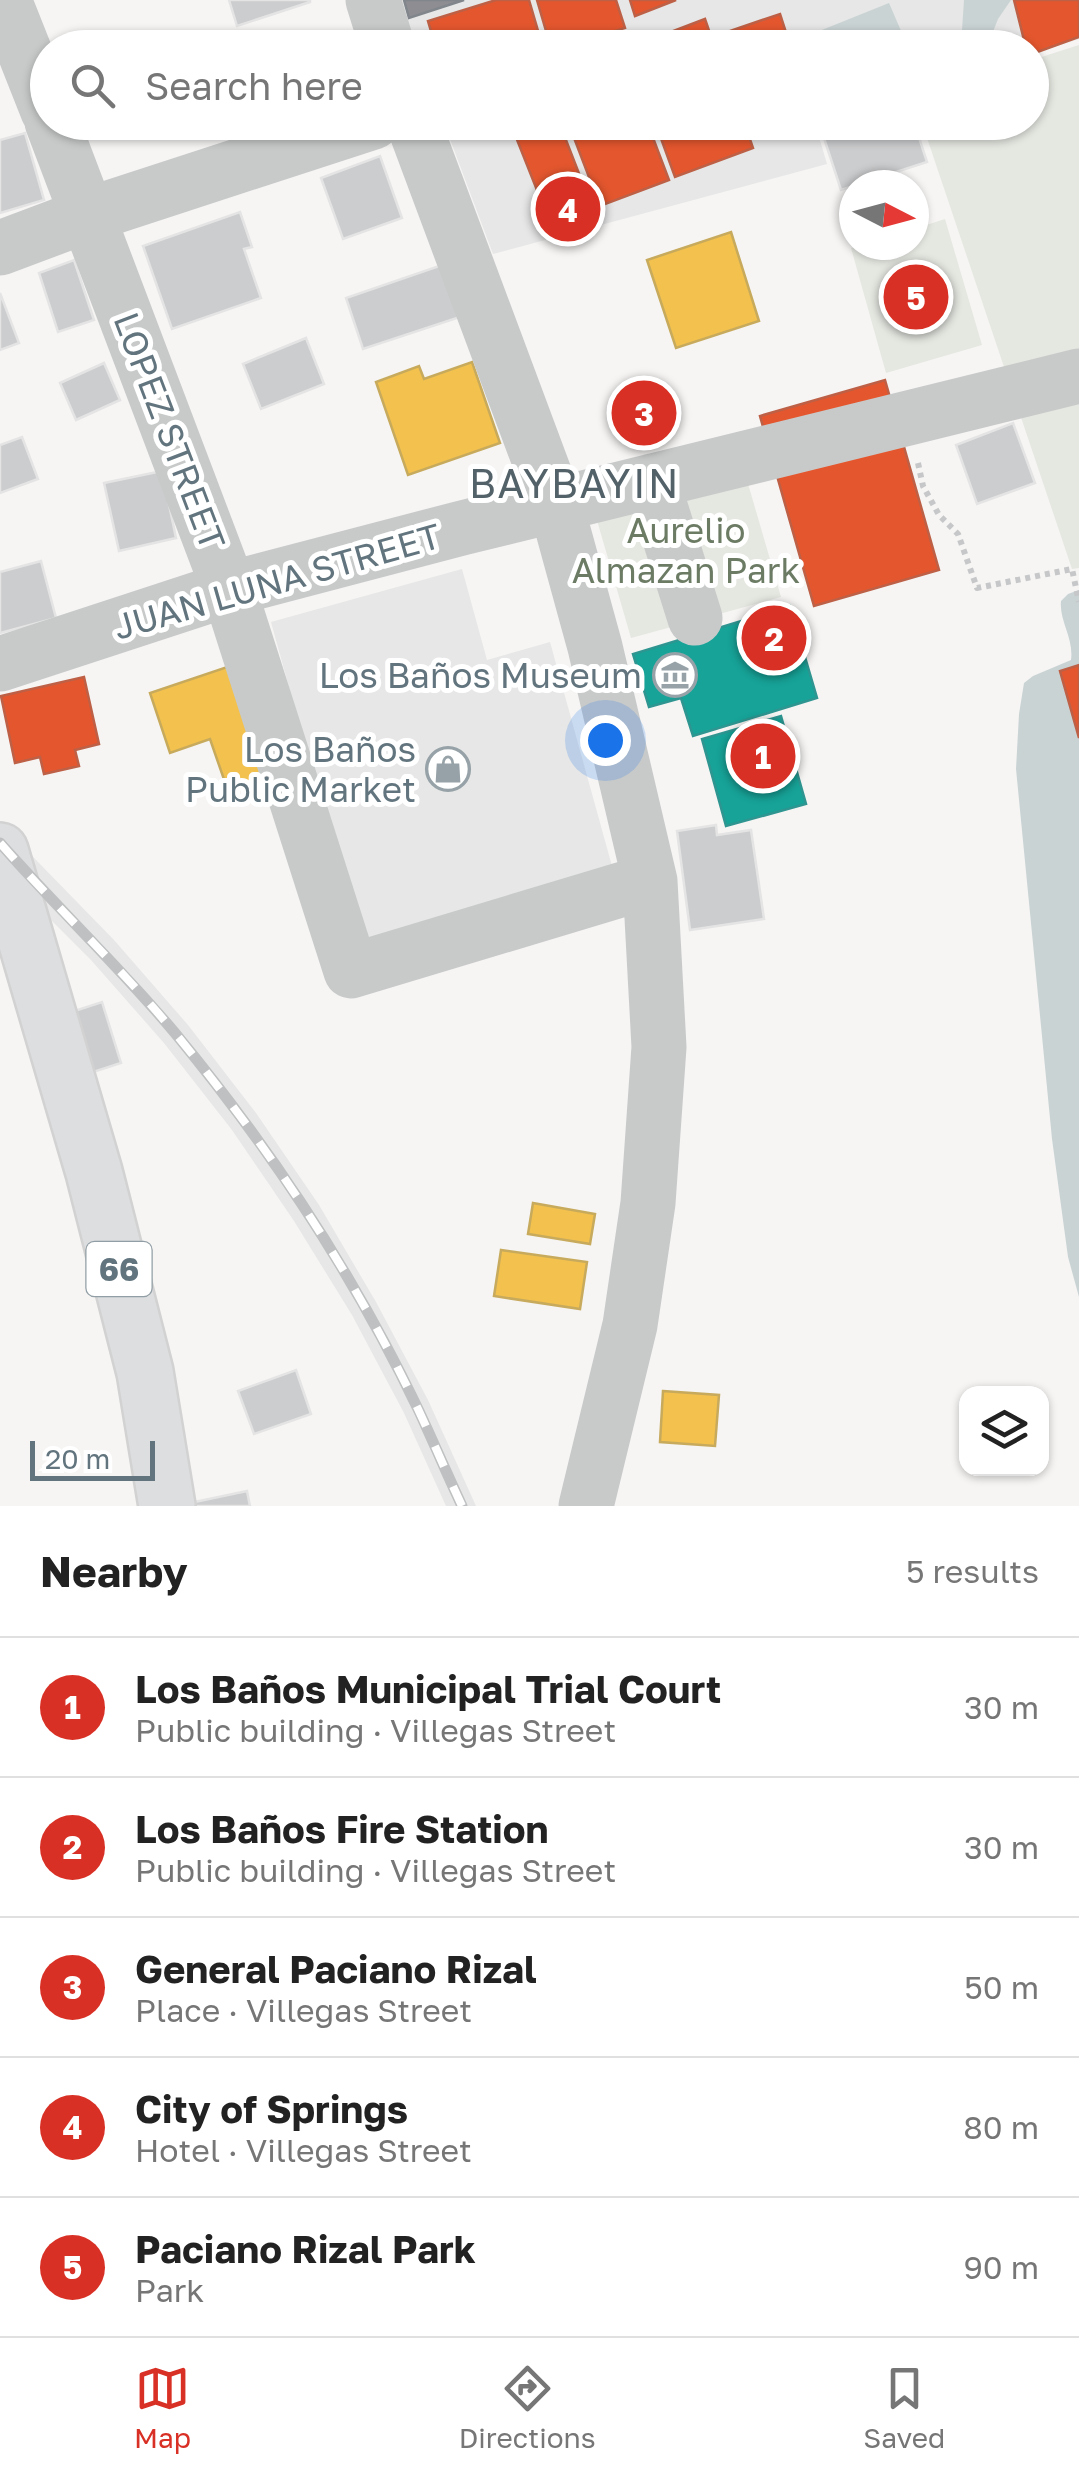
<!DOCTYPE html>
<html lang="en">
<head>
<meta charset="utf-8">
<style>
	:root { --surface:#fff; --page:#f2f2f2; --text:#222; --muted:#767676; --line:#e0e0e0; --accent:#d93025 }
	body { margin:0; font-family:"Golos Text",sans-serif; background:var(--page); color:var(--text) }
	.controls { position:absolute; right:30px; bottom:30px; display:grid; overflow:hidden; border-radius:20px; box-shadow:0 2px 8px #0004 }
	.controls button { width:90px; height:90px; display:grid; place-items:center; padding:0; border:0; border-bottom:2px solid var(--line); background:var(--surface); color:var(--text); font:50px sans-serif }
	.compass { position:absolute; left:839px; top:170px; width:90px; height:90px; border-radius:50%; background:var(--surface); box-shadow:0 2px 8px #0004; rotate:96deg }
	.scale { position:absolute; left:30px; bottom:25px; width:125px; box-sizing:border-box; padding-left:10px; border:5px solid #62757e; border-top:0; font-size:28px; line-height:35px; white-space:nowrap; color:#62757e; -webkit-text-stroke:8px #fff; paint-order:stroke }
	.you { position:absolute; left:605px; top:740px; width:35px; height:35px; margin:-25px; border:8px solid #fff; border-radius:50%; background:#1a73e8; box-shadow:0 0 0 15px #1a73e833 }
	.badge { display:grid; place-items:center; width:65px; height:65px; border-radius:50%; background:var(--accent); color:#fff; font-size:32px; font-weight:700 }
	.pin { position:absolute; translate:-50% -50%; border:5px solid #fff; box-shadow:0 2px 10px #0006 }
	.list { margin:0; padding:0; list-style:none }
	h2 { display:flex; justify-content:space-between; align-items:center; height:130px; margin:0; padding:0 40px; font-size:42px }
	h2 small { font-size:32px; font-weight:400; color:var(--muted) }
	.list li { display:grid; grid-template-columns:65px 1fr auto; gap:30px; align-items:center; box-sizing:border-box; height:140px; padding:0 40px; border-top:2px solid var(--line) }
	.list b { display:block; font-size:38px; white-space:nowrap }
	.list p { margin:0; font-size:32px; white-space:nowrap; color:var(--muted) }
	.list em { font-size:32px; font-style:normal; color:var(--muted) }
	.icon { flex:none; width:55px; height:55px; fill:none; stroke:currentColor; stroke-width:2; stroke-linecap:round; stroke-linejoin:round }
	.map { position:relative; flex:none; width:1079px; height:1506px; overflow:hidden }
	.search { position:absolute; background:var(--surface); box-shadow:0 2px 8px #0004; left:30px; right:30px; top:30px; height:110px; display:flex; align-items:center; gap:25px; box-sizing:border-box; padding:0 35px; border-radius:55px; color:var(--muted); font-size:38px }
	.sheet { height:830px; background:var(--surface) }
	nav { display:flex; justify-content:space-around; align-items:center; box-sizing:border-box; height:140px; border-top:2px solid var(--line); background:var(--surface); font-size:28px; color:var(--muted) }
	nav a { display:grid; justify-items:center; gap:5px }
	nav .on { color:var(--accent) }
	.map>svg:first-child { display:block }
	.built { fill:#e6e7e6 }
	.green { fill:#e5e7e1 }
	.water { fill:#cad3d4 }
	.homes { fill:#f2c14e; stroke:#c7aa5c; stroke-width:2.5 }
	.shops { fill:#e4572e; stroke:#bd6046; stroke-width:2.5 }
	.public { fill:#17a398; stroke:#2e9590; stroke-width:2.5 }
	.industry { fill:#8d8d92; stroke:#80868c; stroke-width:2.5 }
	.building { fill:#cccdce; stroke:#e5e4e4; stroke-width:2.5 }
	.lines { fill:none; stroke-linecap:round; stroke-linejoin:round }
	.major-casing { stroke:#d2d2d2; stroke-width:60 }
	.path { stroke:#c6c7c8; stroke-width:6; stroke-dasharray:5 5; stroke-linecap:butt }
	.minor { stroke:#c8caca; stroke-width:55 }
	.major { stroke:#dddedf; stroke-width:55 }
	.rail-casing { stroke:#bec0c1; stroke-width:11 }
	.rail { stroke:#fff; stroke-width:8; stroke-dasharray:22; stroke-linecap:butt }
	.labels { text-anchor:middle; dominant-baseline:central; stroke-width:10; stroke-linejoin:round; paint-order:stroke }
	.shield { fill:#fff; stroke:#919ea5; stroke-width:2.5 }
	.shield-label { font-size:32px; font-weight:bold; fill:#62757e }
	.street-label { font-size:35px; fill:#62757e; stroke:#fff }
	.park-label { font-size:35px; fill:#6b7b64; stroke:#fff }
	.poi-label { font-size:35px; fill:#62757e; stroke:#fff; text-anchor:end }
	.quarter-label { font-size:40px; letter-spacing:2.5px; fill:#536269; stroke:#fff }
</style>
</head>
<body>
<div class="map">
<svg width="1079" height="1506" viewBox="0 0 1079 1506">
	<rect width="100%" height="100%" fill="#f6f5f4"/>
	<!-- built -->
	<path class="built" d="M 397,0 L 1079,0 L 1079,39 L 1032,54 L 1032,48 L 416,47 Z
		M 444,123 L 828,123 L 816,127 L 827,164 L 493,254 Z
		M 462,569 L 487,660 L 550,642 L 615,877 L 361,948 L 271,622 Z
		M 0,823 L 114,940 L 188,1025 L 256,1113 L 319,1205 L 376,1302 L 428,1400 L 476,1506 L 446,1506 L 404,1413 L 352,1315 L 294,1221 L 232,1130 L 164,1043 L 91,960 L 0,869 Z"/>
	<!-- green -->
	<path class="green" d="M 1079,45 L 1079,568 L 1072,569 L 922,123 L 1032,122 L 1032,60 Z
		M 945,219 L 982,345 L 886,373 L 851,248 L 862,245 L 914,245 L 914,229 Z
		M 742,463 L 781,597 L 631,638 L 592,503 Z"/>
	<!-- water -->
	<path class="water" d="M 964,0 L 1011,0 L 998,19 L 987,47 L 974,47 L 968,44 L 962,30 Z
		M 889,3 L 908,47 L 800,47 L 797,40 Z
		M 1079,590 L 1079,1297 L 1068,1257 L 1052,1139 L 1016,769 L 1019,714 L 1024,683 L 1033,676 L 1071,660 C 1074,638 1059,621 1061,601 L 1068,594 Z"/>
	<!-- homes -->
	<path class="homes" d="M 731,232 L 759,321 L 676,348 L 647,260 Z
		M 472,362 L 500,443 L 408,475 L 376,382 L 419,366 L 424,379 Z
		M 233,665 L 264,779 L 228,791 L 210,739 L 170,753 L 150,693 Z
		M 533,1203 L 595,1214 L 590,1244 L 528,1234 Z
		M 501,1250 L 587,1262 L 580,1309 L 494,1296 Z
		M 663,1391 L 719,1395 L 715,1446 L 660,1442 Z"/>
	<!-- shops -->
	<path class="shops" d="M 496,0 L 529,0 L 543,48 L 436,48 L 428,21 Z
		M 537,0 L 616,0 L 625,28 L 560,48 L 551,48 Z
		M 630,0 L 676,0 L 635,16 Z
		M 1014,0 L 1079,0 L 1079,37 L 1032,54 L 1032,48 L 1026,48 Z
		M 780,14 L 791,48 L 728,48 L 724,33 Z
		M 705,19 L 715,48 L 629,48 Z
		M 510,122 L 559,122 L 592,207 L 550,223 Z
		M 568,122 L 647,122 L 669,180 L 600,206 Z
		M 655,122 L 744,122 L 753,148 L 675,177 Z
		M 885,380 L 939,570 L 814,606 L 760,416 Z
		M 1079,665 L 1079,738 L 1060,671 Z
		M 84,677 L 99,744 L 75,750 L 79,766 L 44,774 L 40,757 L 15,763 L 1,696 Z"/>
	<!-- public -->
	<path class="public" d="M 790,606 L 817,698 L 693,736 L 681,698 L 649,707 L 633,654 Z
		M 781,716 L 806,804 L 726,826 L 702,739 Z"/>
	<!-- industry -->
	<path class="industry" d="M 404,0 L 464,0 L 409,18 Z"/>
	<!-- building -->
	<path class="building" d="M 229,0 L 310,0 L 310,2 L 237,26 Z
		M 849,122 L 914,122 L 927,162 L 841,190 L 822,132 Z
		M 25,133 L 44,200 L 0,213 L 0,140 Z
		M 380,156 L 402,218 L 343,239 L 321,178 Z
		M 240,212 L 252,247 L 244,249 L 261,298 L 172,329 L 143,246 Z
		M 74,260 L 94,320 L 58,332 L 39,273 Z
		M 442,265 L 460,317 L 363,349 L 346,298 Z
		M 0,293 L 19,343 L 0,350 Z
		M 306,338 L 324,384 L 261,409 L 243,364 Z
		M 104,363 L 120,400 L 76,420 L 60,383 Z
		M 1013,423 L 1035,483 L 977,504 L 956,445 Z
		M 22,437 L 38,479 L 0,493 L 0,445 Z
		M 162,471 L 176,538 L 119,551 L 104,483 Z
		M 41,561 L 56,618 L 0,633 L 0,572 Z
		M 716,825 L 717,835 L 751,830 L 764,919 L 690,930 L 677,831 Z
		M 102,1002 L 121,1063 L 78,1077 L 59,1016 Z
		M 296,1370 L 311,1414 L 254,1434 L 238,1391 Z
		M 247,1491 L 250,1506 L 185,1506 L 185,1504 Z"/>
	<g class="lines">
		<!-- major casing -->
		<g class="major-casing">
			<path id="major" d="M 0,851 L 94,1172 L 145,1372 L 167,1506"/>
		</g>
		<!-- path -->
		<path class="path" d="M 918,463 L 923,486 L 939,515 L 958,534 L 977,588 L 1072,569 L 1079,602"/>
		<!-- minor -->
		<path class="minor" d="M 4,0 L 48,111
			M 373,0 L 388,48
			M 52,122 L 229,589 L 351,971 L 650,881
			M 413,122 L 556,505 L 595,647 L 650,881 L 659,1047 L 648,1203 L 630,1325 L 586,1506
			M 0,248 L 88,215 L 373,122
			M 652,481 L 695,618
			M 0,664 L 229,589 L 462,528 L 1079,376"/>
		<!-- major -->
		<use href="#major" class="major"/>
		<!-- rail casing -->
		<g class="rail-casing">
			<path id="rail" d="M 0,843 C 57,908 120,967 175,1033 C 270,1148 354,1275 418,1409 C 433,1441 447,1474 462,1506"/>
		</g>
		<!-- rail -->
		<use href="#rail" class="rail"/>
	</g>
	<!-- icons -->
	<defs>
		<g id="museum-ring" transform="scale(2.25)"><circle r="9.5" fill="#fff" stroke="#96a2a7" stroke-width="1.5"/><path d="M0-6L6-3V-2H-6V-3ZM-5-1h2V3h-2ZM-1-1h2V3h-2ZM3-1h2V3H3ZM-6 4H6V6H-6Z" fill="#96a2a7"/></g>
		<g id="shop-ring" transform="scale(2.25)"><circle r="9.5" fill="#fff" stroke="#96a2a7" stroke-width="1.5"/><path d="M-5-2.5h2.3a2.7 3.5 0 0 1 5.4 0H5L5.5 6h-11ZM-1.5-2.5h3a1.5 2.3 0 0 0-3 0Z" fill="#96a2a7"/></g>
	</defs>
	<g fill-rule="evenodd">
		<use href="#museum-ring" x="675" y="675"/>
		<use href="#shop-ring" x="448" y="769"/>
	</g>
	<g class="labels">
		<!-- shield labels -->
		<rect class="shield" x="86.5" y="1242" width="65" height="54" rx="8"/>
		<g class="shield-label">
			<text x="119" y="1269">66</text>
		</g>
		<!-- street labels -->
		<g class="street-label">
			<text transform="translate(170 431) rotate(69)">LOPEZ STREET</text>
			<text transform="translate(277 581) rotate(-16)">JUAN LUNA STREET</text>
		</g>
		<!-- park labels -->
		<g class="park-label">
			<text x="686" y="530">Aurelio<tspan x="686" dy="40">Almazan Park</tspan></text>
		</g>
		<!-- poi labels -->
		<g class="poi-label">
			<text x="642" y="675">Los Baños Museum</text>
			<text x="416" y="749">Los Baños<tspan x="416" dy="40">Public Market</tspan></text>
		</g>
		<!-- quarter labels -->
		<g class="quarter-label">
			<text x="575" y="483">BAYBAYIN</text>
		</g>
	</g>
</svg>
<div class="controls">
<button><svg class="icon" aria-label="layers" viewBox="0 0 24 24"><path d="M12 4l9 5-9 5-9-5zM3 14l9 5 9-5"/></svg></button>
</div>
<svg class="compass" viewBox="-18 -18 36 36"><path d="M0-13l5 13h-10z" fill="#e53935"/><path d="M0 13l5-13h-10z" fill="#767676"/></svg>
<div class="scale">20 m</div>
<div class="you"></div>
<div class="pin badge" style="left:763px;top:756px">1</div>
<div class="pin badge" style="left:774px;top:638px">2</div>
<div class="pin badge" style="left:644px;top:413px">3</div>
<div class="pin badge" style="left:568px;top:209px">4</div>
<div class="pin badge" style="left:916px;top:297px">5</div>
<div class="search"><svg class="icon" aria-label="search" viewBox="0 0 24 24"><circle cx="10" cy="10" r="6"/><path d="M15 15l6 6"/></svg>Search here</div>
</div>
<section class="sheet">
<h2>Nearby<small>5 results</small></h2>
<ul class="list">
<li><span class="badge">1</span><div><b>Los Baños Municipal Trial Court</b><p>Public building · Villegas Street</p></div><em>30 m</em></li>
<li><span class="badge">2</span><div><b>Los Baños Fire Station</b><p>Public building · Villegas Street</p></div><em>30 m</em></li>
<li><span class="badge">3</span><div><b>General Paciano Rizal</b><p>Place · Villegas Street</p></div><em>50 m</em></li>
<li><span class="badge">4</span><div><b>City of Springs</b><p>Hotel · Villegas Street</p></div><em>80 m</em></li>
<li><span class="badge">5</span><div><b>Paciano Rizal Park</b><p>Park</p></div><em>90 m</em></li>
</ul>
</section>
<nav>
<a class="on"><svg class="icon" aria-label="map" viewBox="0 0 24 24"><path d="M3 6l6-2 6 2 6-2v14l-6 2-6-2-6 2zM9 4v14M15 6v14"/></svg>Map</a>
<a><svg class="icon" aria-label="directions" viewBox="0 0 24 24"><path d="M12 3l9 9-9 9-9-9zM9 14v-3h6M13 9l2 2-2 2"/></svg>Directions</a>
<a><svg class="icon" aria-label="saved" viewBox="0 0 24 24"><path d="M7 4h10v16l-5-4-5 4z"/></svg>Saved</a>
</nav>
</body>
</html>
